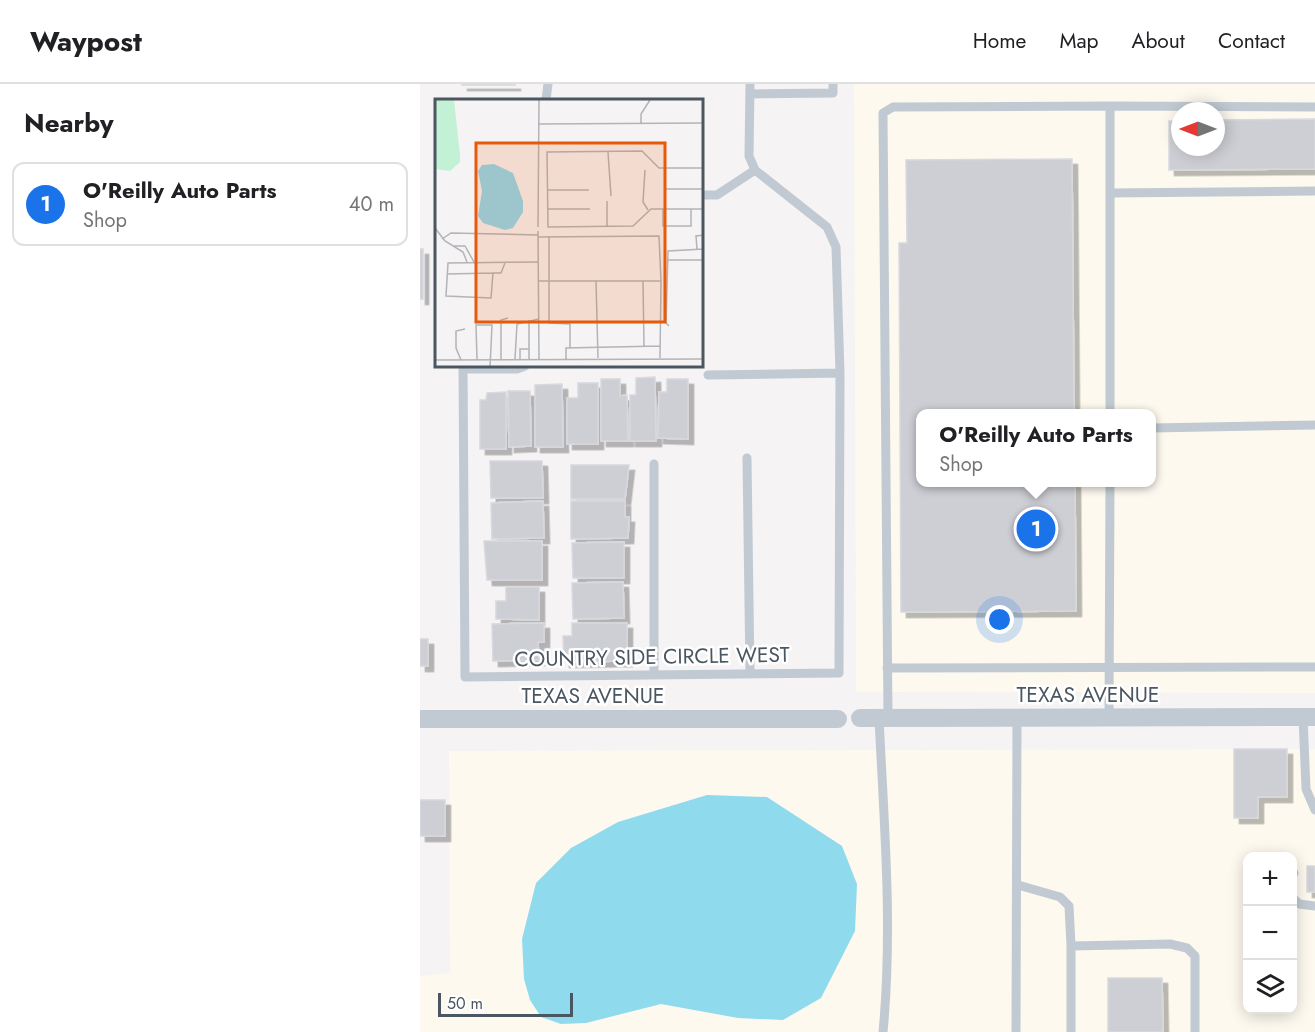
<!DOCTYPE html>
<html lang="en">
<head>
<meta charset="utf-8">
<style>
	:root { --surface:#fff; --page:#f6f6f6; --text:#202124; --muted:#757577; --line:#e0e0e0; --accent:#1a73e8 }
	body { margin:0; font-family:Jost,sans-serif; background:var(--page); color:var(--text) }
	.controls { position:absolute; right:18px; bottom:18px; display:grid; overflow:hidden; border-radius:12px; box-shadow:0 3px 15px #0003 }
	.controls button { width:54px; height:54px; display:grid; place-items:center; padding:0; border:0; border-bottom:2px solid var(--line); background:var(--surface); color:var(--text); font:30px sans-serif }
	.compass { position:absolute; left:751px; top:18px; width:54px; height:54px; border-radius:50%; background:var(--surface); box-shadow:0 3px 15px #0003; rotate:270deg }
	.scale { position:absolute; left:18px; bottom:15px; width:135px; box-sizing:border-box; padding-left:6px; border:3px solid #4a5661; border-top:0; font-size:16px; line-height:21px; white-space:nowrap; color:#4a5661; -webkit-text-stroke:4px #fff; paint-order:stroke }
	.you { position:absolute; left:580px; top:536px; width:21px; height:21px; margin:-15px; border:4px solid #fff; border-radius:50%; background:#1a73e8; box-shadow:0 0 0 9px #1a73e833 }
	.badge { display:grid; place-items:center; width:39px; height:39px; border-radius:50%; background:var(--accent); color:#fff; font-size:20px; font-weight:700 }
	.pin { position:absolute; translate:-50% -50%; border:3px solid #fff; box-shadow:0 2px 6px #0006 }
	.popup { position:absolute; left:496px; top:325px; width:240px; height:78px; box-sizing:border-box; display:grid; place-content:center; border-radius:12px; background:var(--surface); filter:drop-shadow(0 2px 4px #0005); font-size:20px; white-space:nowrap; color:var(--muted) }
	.popup b { font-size:22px; color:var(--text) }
	.popup::after { content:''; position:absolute; left:50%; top:100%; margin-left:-12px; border:12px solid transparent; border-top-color:var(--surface) }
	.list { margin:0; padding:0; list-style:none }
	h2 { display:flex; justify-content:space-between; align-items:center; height:78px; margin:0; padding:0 24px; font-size:26px }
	h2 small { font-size:20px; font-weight:400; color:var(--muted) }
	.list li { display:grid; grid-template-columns:39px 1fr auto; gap:18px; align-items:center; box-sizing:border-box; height:84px; margin:0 12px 12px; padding:0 12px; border:2px solid var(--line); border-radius:12px }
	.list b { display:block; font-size:22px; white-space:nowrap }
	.list p { margin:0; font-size:20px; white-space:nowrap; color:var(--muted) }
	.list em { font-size:20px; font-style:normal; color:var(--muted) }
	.icon { flex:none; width:33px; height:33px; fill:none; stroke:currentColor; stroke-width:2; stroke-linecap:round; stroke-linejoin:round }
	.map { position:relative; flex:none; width:895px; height:948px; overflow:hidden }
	header { display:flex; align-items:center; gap:36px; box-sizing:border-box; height:84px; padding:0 30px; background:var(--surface); border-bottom:2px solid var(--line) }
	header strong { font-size:28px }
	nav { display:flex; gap:33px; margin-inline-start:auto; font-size:21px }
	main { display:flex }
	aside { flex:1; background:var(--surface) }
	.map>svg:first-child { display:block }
	.commercial { fill:#fdf9ef; fill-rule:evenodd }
	.water { fill:#90daee }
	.building { fill:#cdcfd5; stroke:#d7d9de; stroke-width:1.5; filter:url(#shadow) }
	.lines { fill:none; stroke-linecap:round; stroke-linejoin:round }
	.service { stroke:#c1cad2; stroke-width:9 }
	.minor { stroke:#c1cad2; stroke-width:18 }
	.labels { text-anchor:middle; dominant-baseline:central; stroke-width:5; stroke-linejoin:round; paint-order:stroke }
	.street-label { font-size:21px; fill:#4a5661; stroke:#fff }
	.inset-road { fill:none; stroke:#b1b4b9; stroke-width:1.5 }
	.view { fill:#e8590c; fill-opacity:0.15; stroke:#e8590c; stroke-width:3 }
	.inset-edge { fill:none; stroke:#4a5661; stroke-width:3 }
</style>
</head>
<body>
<header>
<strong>Waypost</strong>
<nav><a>Home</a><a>Map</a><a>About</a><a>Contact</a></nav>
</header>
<main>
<aside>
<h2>Nearby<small></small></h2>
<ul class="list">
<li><span class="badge">1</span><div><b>O'Reilly Auto Parts</b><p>Shop</p></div><em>40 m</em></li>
</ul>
</aside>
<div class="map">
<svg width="895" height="948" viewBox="0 0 895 948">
	<defs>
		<filter id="shadow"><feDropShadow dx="5.5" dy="5.5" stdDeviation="0" flood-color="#0004"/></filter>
	</defs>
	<rect width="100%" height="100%" fill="#f5f3f3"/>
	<!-- commercial -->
	<path class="commercial" d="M 434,0 L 895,0 L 895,609 L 436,608 ZM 760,27 L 796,27 L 796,63 L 760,63 ZM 500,330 L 732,330 L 732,398 L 500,398 Z
		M 895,665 L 895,948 L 0,948 L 0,892 L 30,889 L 29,667 ZM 828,772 L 872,772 L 872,926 L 828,926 Z"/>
	<!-- water -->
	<path class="water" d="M 287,711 L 347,713 L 422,762 L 437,800 L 435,847 L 401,914 L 363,936 L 318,934 L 241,920 L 166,939 L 141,940 L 121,933 L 110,916 L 104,895 L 102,855 L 116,799 L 151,764 L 198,738 Z"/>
	<!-- building -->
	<path class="building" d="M 42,0 L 95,0 L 95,1 L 42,1 Z
		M 895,35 L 895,85 L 749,86 L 749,37 L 760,37 L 760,63 L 796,63 L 796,36 Z
		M 652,75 L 654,330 L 500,330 L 500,398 L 655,398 L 656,527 L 481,528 L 479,159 L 487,159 L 486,76 Z
		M 0,165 L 3,165 L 3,215 L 0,215 Z
		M 235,293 L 236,357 L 210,357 L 210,311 L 216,311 L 216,294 Z
		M 181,295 L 200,295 L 200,312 L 207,311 L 208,357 L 181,357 Z
		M 247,295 L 268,295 L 268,355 L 238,354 L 239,308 L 247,308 Z
		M 158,299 L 178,299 L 178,360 L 147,360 L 147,314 L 158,314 Z
		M 142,300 L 143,363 L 115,363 L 115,301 Z
		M 88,307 L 110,307 L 111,362 L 89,363 Z
		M 86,308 L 86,365 L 60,365 L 60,316 L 66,316 L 67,309 Z
		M 70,377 L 122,377 L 123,414 L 71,414 Z
		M 151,381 L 209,381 L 205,415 L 151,415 Z
		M 123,417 L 124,454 L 72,455 L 71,419 Z
		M 151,417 L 205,417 L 205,433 L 209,433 L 208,454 L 151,455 Z
		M 64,457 L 122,457 L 122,496 L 67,496 Z
		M 204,458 L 204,494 L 153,494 L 152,459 Z
		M 203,498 L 204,534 L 153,535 L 152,499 Z
		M 86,503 L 119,503 L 119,536 L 76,535 L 76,517 L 86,517 Z
		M 124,539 L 124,558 L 118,558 L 119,576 L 73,577 L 72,540 Z
		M 152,539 L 207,539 L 207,577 L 144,578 L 143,552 L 152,552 Z
		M 0,555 L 8,555 L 8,582 L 0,582 Z
		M 814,665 L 867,665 L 867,713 L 838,713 L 838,734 L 814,734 Z
		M 0,716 L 25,716 L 25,752 L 0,752 Z
		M 887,782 L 895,782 L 895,808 L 887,808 Z
		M 688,894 L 742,894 L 743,948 L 688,948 Z"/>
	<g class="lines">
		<!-- service -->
		<path class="service" d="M 330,10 L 413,9 L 413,0
			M 126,16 L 128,0
			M 690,109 L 895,107
			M 282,111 L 297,111 L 335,86
			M 43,282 L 45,593 L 419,589 L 420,289 L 416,163 L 407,143 L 335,86 L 329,72 L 330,0
			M 43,285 L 97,285 L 105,282
			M 288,291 L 420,289
			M 690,330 L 690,22 L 895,23
			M 732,344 L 895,341
			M 327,374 L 330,590
			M 467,584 L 895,583
			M 234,591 L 234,380
			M 689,633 L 690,398
			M 883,633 L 886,705 L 895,726
			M 459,634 C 464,739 473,843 463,948
			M 468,634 L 463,29 L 473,23 L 690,22
			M 872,792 L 874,789
			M 598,801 L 640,813 L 649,822 L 651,862 L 750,860 L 767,864 L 775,872 L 775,948
			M 872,813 L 879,820 L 895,822
			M 651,862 L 651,948
			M 596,948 L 597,634"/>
		<!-- minor -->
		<path class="minor" d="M 440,634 L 895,633
			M 0,635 L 418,635"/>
	</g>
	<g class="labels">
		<!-- street labels -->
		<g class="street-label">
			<text transform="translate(232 573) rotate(-1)">COUNTRY SIDE CIRCLE WEST</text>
			<text x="668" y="611">TEXAS AVENUE</text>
			<text x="173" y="612">TEXAS AVENUE</text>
		</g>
	</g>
	<!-- overview -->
	<g transform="translate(15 15)">
		<rect width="268" height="268" fill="#f5f3f3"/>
		<path d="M 0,1 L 19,1 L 25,56 L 25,63 L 15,72 L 0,70 Z" fill="#c3f1d5"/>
		<path d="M 59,65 L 78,74 L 88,102 L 88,113 L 78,129 L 70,131 L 48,124 L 43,117 L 47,92 L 43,72 L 47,66 Z" fill="#90daee"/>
		<path class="inset-road" d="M 103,25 L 269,24M 206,25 L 206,15 L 215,1M 173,53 L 176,97M 269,69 L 224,69 L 207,52 L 112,53 L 113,128 L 198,127 L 216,110 L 269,110M 210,71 L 208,103 L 213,111M 231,90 L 269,90M 112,91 L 154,91M 172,102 L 172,128M 112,110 L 155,110M 228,110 L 228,127 L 256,127 L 256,110M 103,128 L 104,1M 0,129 L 10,142 L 28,153 L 32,163M 103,132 L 104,260M 114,137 L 114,224 L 135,225 L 135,249M 103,138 L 224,137 L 226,182M 7,140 L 16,134 L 103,136M 18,147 L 30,147 L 39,163M 262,150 L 261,137 L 269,136M 233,161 L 269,161M 70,164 L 66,174 L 58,174 L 56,199 L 11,197 L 13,164 L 104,163M 12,175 L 58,174M 104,182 L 226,182 L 225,259M 161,182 L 163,259M 208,182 L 209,247M 234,227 L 231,224 L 233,152 L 269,150M 94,250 L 94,221M 80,260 L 82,225 L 104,220M 85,260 L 85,250 L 94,250 L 94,260M 131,260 L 131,249 L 225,247M 0,261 L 269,260M 26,261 L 21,249 L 21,232 L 30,230M 42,261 L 41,226 L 57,226 L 55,268M 66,261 L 66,221 L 73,219"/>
		<path class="view" d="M 41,44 L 230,44 L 230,223 L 41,223 Z"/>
		<rect width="268" height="268" class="inset-edge"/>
	</g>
</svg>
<div class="controls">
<button>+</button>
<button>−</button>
<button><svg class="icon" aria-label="layers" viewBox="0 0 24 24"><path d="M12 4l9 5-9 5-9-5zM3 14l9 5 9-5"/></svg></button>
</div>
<svg class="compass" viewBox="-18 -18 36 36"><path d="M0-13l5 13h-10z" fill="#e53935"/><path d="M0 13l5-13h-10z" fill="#757577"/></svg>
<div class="scale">50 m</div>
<div class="you"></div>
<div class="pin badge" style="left:616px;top:445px">1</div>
<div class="popup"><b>O'Reilly Auto Parts</b>Shop</div>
</div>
</main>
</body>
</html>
